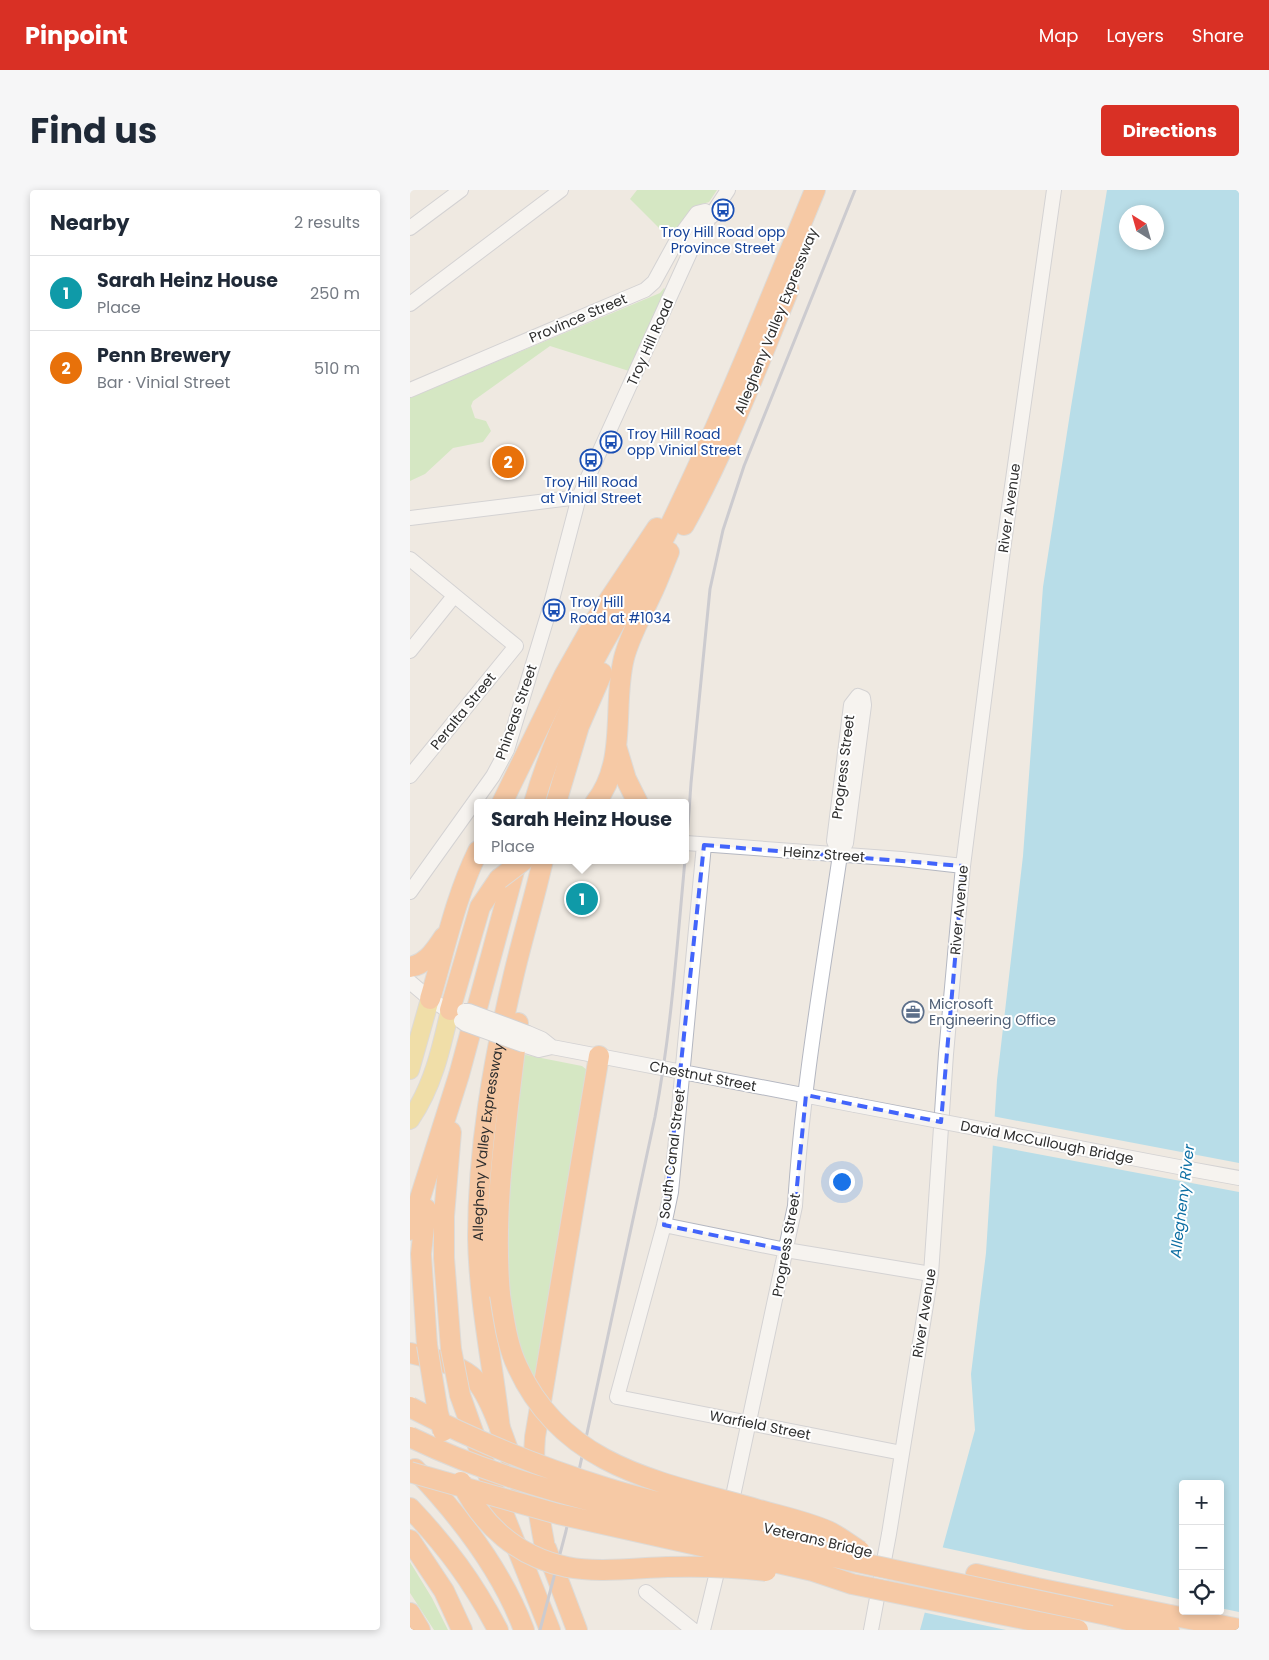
<!DOCTYPE html>
<html lang="en">
<head>
<meta charset="utf-8">
<style>
	:root { --surface:#fff; --page:#f6f6f7; --text:#1f2937; --muted:#747a83; --line:#e0e1e3; --accent:#d93025 }
	body { margin:0; font-family:Poppins,sans-serif; background:var(--page); color:var(--text) }
	.controls { position:absolute; right:15px; bottom:15px; display:grid; overflow:hidden; border-radius:5px; box-shadow:0 2px 8px #0003 }
	.controls button { width:45px; height:45px; display:grid; place-items:center; padding:0; border:0; border-bottom:1px solid var(--line); background:var(--surface); color:var(--text); font:25px sans-serif }
	.compass { position:absolute; left:709px; top:15px; width:45px; height:45px; border-radius:50%; background:var(--surface); box-shadow:0 2px 8px #0003; rotate:323deg }
	.you { position:absolute; left:431px; top:991px; width:18px; height:18px; margin:-12px; border:4px solid #fff; border-radius:50%; background:#1a73e8; box-shadow:0 0 0 8px #1a73e833 }
	.badge { display:grid; place-items:center; width:32px; height:32px; border-radius:50%; background:var(--accent); color:#fff; font-size:16px; font-weight:700 }
	.pin { position:absolute; translate:-50% -50%; border:2px solid #fff; box-shadow:0 1px 5px #0006 }
	.popup { position:absolute; left:64px; top:609px; width:215px; height:65px; box-sizing:border-box; display:grid; place-content:center; border-radius:5px; background:var(--surface); filter:drop-shadow(0 1px 4px #0005); font-size:16px; white-space:nowrap; color:var(--muted) }
	.popup b { font-size:19px; color:var(--text) }
	.popup::after { content:''; position:absolute; left:50%; top:100%; margin-left:-10px; border:10px solid transparent; border-top-color:var(--surface) }
	.list { margin:0; padding:0; list-style:none }
	h2 { display:flex; justify-content:space-between; align-items:center; height:65px; margin:0; padding:0 20px; font-size:21px }
	h2 small { font-size:16px; font-weight:400; color:var(--muted) }
	.list li { display:grid; grid-template-columns:32px 1fr auto; gap:15px; align-items:center; box-sizing:border-box; height:75px; padding:0 20px; border-top:1px solid var(--line) }
	.list b { display:block; font-size:19px; white-space:nowrap }
	.list p { margin:0; font-size:16px; white-space:nowrap; color:var(--muted) }
	.list em { font-size:16px; font-style:normal; color:var(--muted) }
	.icon { flex:none; width:28px; height:28px; fill:none; stroke:currentColor; stroke-width:2; stroke-linecap:round; stroke-linejoin:round }
	.map { position:relative; flex:none; width:829px; height:1440px; overflow:hidden; border-radius:5px }
	header { display:flex; align-items:center; gap:30px; box-sizing:border-box; height:70px; padding:0 25px; background:var(--accent); color:#fff }
	header strong { font-size:24px }
	nav { display:flex; gap:28px; margin-inline-start:auto; font-size:18px }
	.intro { display:flex; align-items:center; justify-content:space-between; box-sizing:border-box; height:120px; padding:0 30px }
	h1 { margin:0; font-size:35px }
	.button { padding:12px 22px; border-radius:5px; background:var(--accent); color:#fff; font-size:18px; font-weight:700 }
	main { display:flex; gap:30px; padding:0 30px }
	aside { flex:1; background:var(--surface); border-radius:5px; box-shadow:0 2px 8px #0003 }
	.map>svg:first-child { display:block }
	.green { fill:#b6e59e }
	.water { fill:#75cff0; fill-rule:evenodd }
	.pier { fill:#efe9e1 }
	.lines { fill:none; stroke-linecap:round; stroke-linejoin:round }
	.minor-casing { stroke:#b4b7c1; stroke-width:16 }
	.major-casing { stroke:#c9c9c9; stroke-width:20 }
	.highway-casing { stroke:#c9c9c9; stroke-width:22 }
	.minor { stroke:#fff; stroke-width:14 }
	.major { stroke:#f2d163; stroke-width:18 }
	.highway { stroke:#ffa35c; stroke-width:20 }
	.rail { stroke:#a3a6b8; stroke-width:3 }
	.minor-bridge-casing { stroke:#b4b7c1; stroke-width:16; stroke-linecap:butt }
	.highway-bridge-casing { stroke:#c9c9c9; stroke-width:22; stroke-linecap:butt }
	.minor-bridge { stroke:#fff; stroke-width:14 }
	.highway-bridge { stroke:#ffa35c; stroke-width:20 }
	.marked { fill:none; stroke:#4264fb; stroke-width:4; stroke-dasharray:10 6; stroke-linejoin:round }
	.labels { text-anchor:middle; dominant-baseline:central; stroke-width:4; stroke-linejoin:round; paint-order:stroke }
	.transit-label { font-size:14px; fill:#164399; stroke:#fff }
	.street-label { font-size:14px; fill:#2e2e2e; stroke:#fff }
	.service-label { font-size:14px; fill:#4e5e75; stroke:#fff; text-anchor:start }
	.water-label { font-size:15px; font-style:italic; fill:#0d6fa3; stroke:#fff }
</style>
</head>
<body>
<header>
<strong>Pinpoint</strong>
<nav><a>Map</a><a>Layers</a><a>Share</a></nav>
</header>
<div class="intro"><h1>Find us</h1><a class="button">Directions</a></div>
<main>
<aside>
<h2>Nearby<small>2 results</small></h2>
<ul class="list">
<li><span class="badge" style="background:#0f9aa8">1</span><div><b>Sarah Heinz House</b><p>Place</p></div><em>250 m</em></li>
<li><span class="badge" style="background:#e8710a">2</span><div><b>Penn Brewery</b><p>Bar · Vinial Street</p></div><em>510 m</em></li>
</ul>
</aside>
<div class="map">
<svg width="829" height="1440" viewBox="0 0 829 1440">
	<rect width="100%" height="100%" fill="#efe9e1"/>
	<!-- green -->
	<path class="green" d="M 227,0 L 307,0 L 299,12 L 289,15 L 261,50 L 220,9 Z
		M 254,98 L 257,101 L 219,181 L 140,156 L 63,211 L 61,216 L 65,228 L 76,231 L 81,241 L 73,252 L 43,258 L 15,284 L 0,291 L 0,208 L 250,103 Z
		M 111,864 L 172,876 L 177,880 L 127,1188 L 124,1188 L 120,1184 L 108,1152 L 98,1090 L 94,1046 Z
		M 0,1372 L 22,1408 L 38,1440 L 24,1440 L 0,1403 Z"/>
	<!-- water -->
	<path class="water" d="M 697,0 L 829,0 L 829,1440 L 510,1440 L 565,1240 L 561,1184 L 576,1063 L 587,890 L 613,666 L 633,397 L 661,217 ZM 716,22 L 746,22 L 746,52 L 716,52 ZM 773,1294 L 810,1294 L 810,1421 L 773,1421 Z"/>
	<!-- pier -->
	<path class="pier" d="M 582,926 L 829,973 L 829,1002 L 580,955 Z
		M 531,1357 L 773,1410 L 773,1421 L 810,1421 L 810,1418 L 829,1422 L 829,1440 L 596,1440 L 512,1422 Z"/>
	<g class="lines">
		<!-- minor casing -->
		<g class="minor-casing">
			<path id="minor" d="M 0,38 L 51,0
				M 0,114 L 151,0
				M 0,200 L 235,100 L 244,92 L 267,50 L 287,23 L 295,21 L 302,26
				M 0,328 L 169,307
				M 0,369 L 106,456 L 0,586
				M 0,461 L 44,406
				M 276,653 L 491,669 L 553,676
				M 294,655 L 261,1002 L 254,1035 L 207,1207 L 492,1263
				M 0,702 L 83,586 L 97,560 L 139,421 L 169,307 L 287,47 L 318,0
				M 0,792 L 20,809 L 45,825
				M 118,843 L 132,849 L 142,857
				M 113,855 L 129,860 L 142,857 L 445,915
				M 774,978 L 829,988
				M 254,1035 L 376,1060 L 521,1084
				M 320,1320 L 385,1016 C 392,899 413,781 430,665 L 436,653 L 454,515 L 453,508 L 448,506 L 441,515 L 424,651 L 430,665
				M 236,1402 L 283,1440
				M 293,1440 L 310,1370
				M 461,1440 L 479,1344 L 521,1084 L 536,864 L 553,676 L 593,360 L 644,0"/>
		</g>
		<!-- major casing -->
		<g class="major-casing">
			<path id="major" d="M 0,880 L 20,809
				M 0,930 C 23,896 31,860 40,820"/>
		</g>
		<!-- highway casing -->
		<g class="highway-casing">
			<g id="highway">
				<path d="M 274,335 C 316,260 346,179 379,99"/>
				<path d="M 207,559 L 216,589 L 228,613"/>
				<path d="M 92,613 L 154,486 L 185,431 L 247,338"/>
				<path d="M 124,613 C 142,551 170,493 202,438 C 216,414 232,391 245,366 C 305,247 354,124 405,0"/>
				<path d="M 146,613 L 169,536 L 192,483"/>
				<path d="M 185,613 C 218,572 202,515 214,468 C 220,445 232,425 241,405 C 248,391 253,376 259,362"/>
				<path d="M 0,777 C 17,774 25,760 34,747"/>
				<path d="M 20,809 C 35,759 45,708 68,661"/>
				<path d="M 40,820 L 70,717 L 89,689"/>
				<path d="M 41,942 L 34,1026 L 34,1068 L 41,1159"/>
				<path d="M 16,1019 L 11,1064 L 17,1155"/>
				<path d="M 0,1040 L 49,885 L 107,670"/>
				<path d="M 90,1105 C 82,1014 98,924 108,833"/>
				<path d="M 0,1163 C 21,1168 44,1173 61,1186 C 83,1203 101,1274 113,1301"/>
				<path d="M 50,1205 L 83,1298 L 140,1440"/>
				<path id="s1" d="M 90,1239 C 83,1175 69,1112 68,1047 C 68,959 83,873 103,788 C 112,749 124,710 133,670"/>
				<path d="M 5,1279 C 48,1324 92,1381 114,1440"/>
				<path d="M 0,1318 C 37,1357 63,1392 88,1440"/>
				<path d="M 0,1350 L 34,1401 L 52,1440"/>
				<path d="M 134,1352 C 127,1315 122,1285 125,1247 L 189,866"/>
				<path d="M 136,1358 L 167,1440"/>
				<path d="M 566,1384 L 627,1398 L 829,1439"/>
				<path d="M 0,1423 L 10,1440"/>
				<path d="M 701,1426 L 759,1440"/>
			</g>
		</g>
		<!-- minor -->
		<use href="#minor" class="minor"/>
		<!-- major -->
		<use href="#major" class="major"/>
		<!-- highway -->
		<use href="#highway" class="highway"/>
		<!-- rail -->
		<path class="rail" d="M 276,665 L 281,593 L 300,399 L 313,340 L 334,276 L 445,0
			M 130,1440 L 156,1341 L 245,927 C 261,843 267,756 275,670"/>
		<!-- minor-bridge casing -->
		<g class="minor-bridge-casing">
			<path id="minor-bridge" d="M 54,821 L 59,821 L 118,843
				M 51,831 L 55,834 L 113,855
				M 445,915 L 774,978"/>
		</g>
		<!-- highway-bridge casing -->
		<g class="highway-bridge-casing">
			<path id="highway-bridge" d="M 89,689 L 114,670
				M 90,1105 C 94,1129 97,1156 108,1178 C 154,1278 251,1292 346,1319 C 370,1326 395,1331 418,1341 C 429,1346 440,1355 450,1361
				M 17,1155 L 28,1223 L 33,1241
				M 41,1159 L 50,1205
				M 0,1217 C 63,1250 129,1277 197,1298 C 245,1313 295,1323 344,1335
				M 0,1247 C 97,1294 202,1317 306,1341 C 438,1371 570,1398 701,1426
				M 0,1282 L 148,1324 L 403,1381 L 442,1394 L 668,1440
				M 51,1292 C 73,1336 108,1367 157,1377 C 187,1383 226,1378 257,1377 C 290,1376 323,1377 356,1381"/>
		</g>
		<!-- minor-bridge -->
		<use href="#minor-bridge" class="minor-bridge"/>
		<!-- highway-bridge -->
		<use href="#highway-bridge" class="highway-bridge"/>
	</g>
	<!-- marked area -->
	<path d="M0 0H829V1440H0ZM 294,655 L 553,676 L 531,932 L 396,905 L 385,1016 L 376,1060 L 254,1035 Z" fill="#efe9e1" fill-opacity=".55" fill-rule="evenodd"/>
	<path class="marked" d="M 294,655 L 553,676 L 531,932 L 396,905 L 385,1016 L 376,1060 L 254,1035 Z"/>
	<!-- icons -->
	<defs>
		<g id="bus-ring" transform="scale(1.125)"><circle r="9.5" fill="#fff" stroke="#1a4fb4" stroke-width="1.5"/><path d="M-5-6H5V4H4V6H2V4H-2V6H-4V4H-5ZM-3.5-4V0h7V-4ZM-3.5 1.2v1.5H-2V1.2ZM2 1.2v1.5H3.5V1.2Z" fill="#1a4fb4"/></g>
		<g id="office-ring" transform="scale(1.125)"><circle r="9.5" fill="#fff" stroke="#5c6f8a" stroke-width="1.5"/><path d="M-6-3h4V-5.5h4V-3h4V5H-6ZM-1-4.5V-3h2v-1.5ZM-6 0V1H6V0Z" fill="#5c6f8a"/></g>
	</defs>
	<g fill-rule="evenodd">
		<use href="#bus-ring" x="313" y="20"/>
		<use href="#bus-ring" x="201" y="252"/>
		<use href="#bus-ring" x="181" y="270"/>
		<use href="#bus-ring" x="144" y="420"/>
		<use href="#office-ring" x="503" y="822"/>
	</g>
	<g class="labels">
		<!-- transit labels -->
		<g class="transit-label">
			<text x="313" y="42">Troy Hill Road opp<tspan x="313" dy="16">Province Street</tspan></text>
			<text x="217" y="244" text-anchor="start">Troy Hill Road<tspan x="217" dy="16">opp Vinial Street</tspan></text>
			<text x="181" y="292">Troy Hill Road<tspan x="181" dy="16">at Vinial Street</tspan></text>
			<text x="160" y="412" text-anchor="start">Troy Hill<tspan x="160" dy="16">Road at #1034</tspan></text>
		</g>
		<!-- street labels -->
		<g class="street-label">
			<text transform="translate(168 128) rotate(-23)">Province Street</text>
			<text transform="translate(366 131) rotate(-68)">Allegheny Valley Expressway</text>
			<text transform="translate(240 152) rotate(-66)">Troy Hill Road</text>
			<text transform="translate(599 318) rotate(-82)">River Avenue</text>
			<text transform="translate(53 521) rotate(-51)">Peralta Street</text>
			<text transform="translate(106 522) rotate(-71)">Phineas Street</text>
			<text transform="translate(433 577) rotate(-83)">Progress Street</text>
			<text transform="translate(414 664) rotate(4)">Heinz Street</text>
			<text transform="translate(549 720) rotate(-85)">River Avenue</text>
			<text transform="translate(293 886) rotate(11)">Chestnut Street</text>
			<text transform="translate(637 952) rotate(11)">David McCullough Bridge</text>
			<text stroke="none"><textPath href="#s1" startOffset="289">Allegheny Valley Expressway</textPath></text>
			<text transform="translate(262 964) rotate(-83)">South Canal Street</text>
			<text transform="translate(376 1055) rotate(-80)">Progress Street</text>
			<text transform="translate(514 1123) rotate(-81)">River Avenue</text>
			<text transform="translate(350 1235) rotate(11)">Warfield Street</text>
			<text transform="translate(408 1350) rotate(13)">Veterans Bridge</text>
		</g>
		<!-- service labels -->
		<g class="service-label">
			<text x="519" y="814">Microsoft<tspan x="519" dy="16">Engineering Office</tspan></text>
		</g>
		<!-- water labels -->
		<g class="water-label">
			<text transform="translate(772 1011) rotate(-83)">Allegheny River</text>
		</g>
	</g>
</svg>
<div class="controls">
<button>+</button>
<button>−</button>
<button><svg class="icon" aria-label="locate" viewBox="0 0 24 24"><circle cx="12" cy="12" r="6"/><path d="M12 2v4M12 18v4M2 12h4M18 12h4"/></svg></button>
</div>
<svg class="compass" viewBox="-18 -18 36 36"><path d="M0-13l5 13h-10z" fill="#e53935"/><path d="M0 13l5-13h-10z" fill="#747a83"/></svg>
<div class="you"></div>
<div class="pin badge" style="left:172px;top:709px;background:#0f9aa8">1</div>
<div class="popup"><b>Sarah Heinz House</b>Place</div>
<div class="pin badge" style="left:98px;top:272px;background:#e8710a">2</div>
</div>
</main>
</body>
</html>
